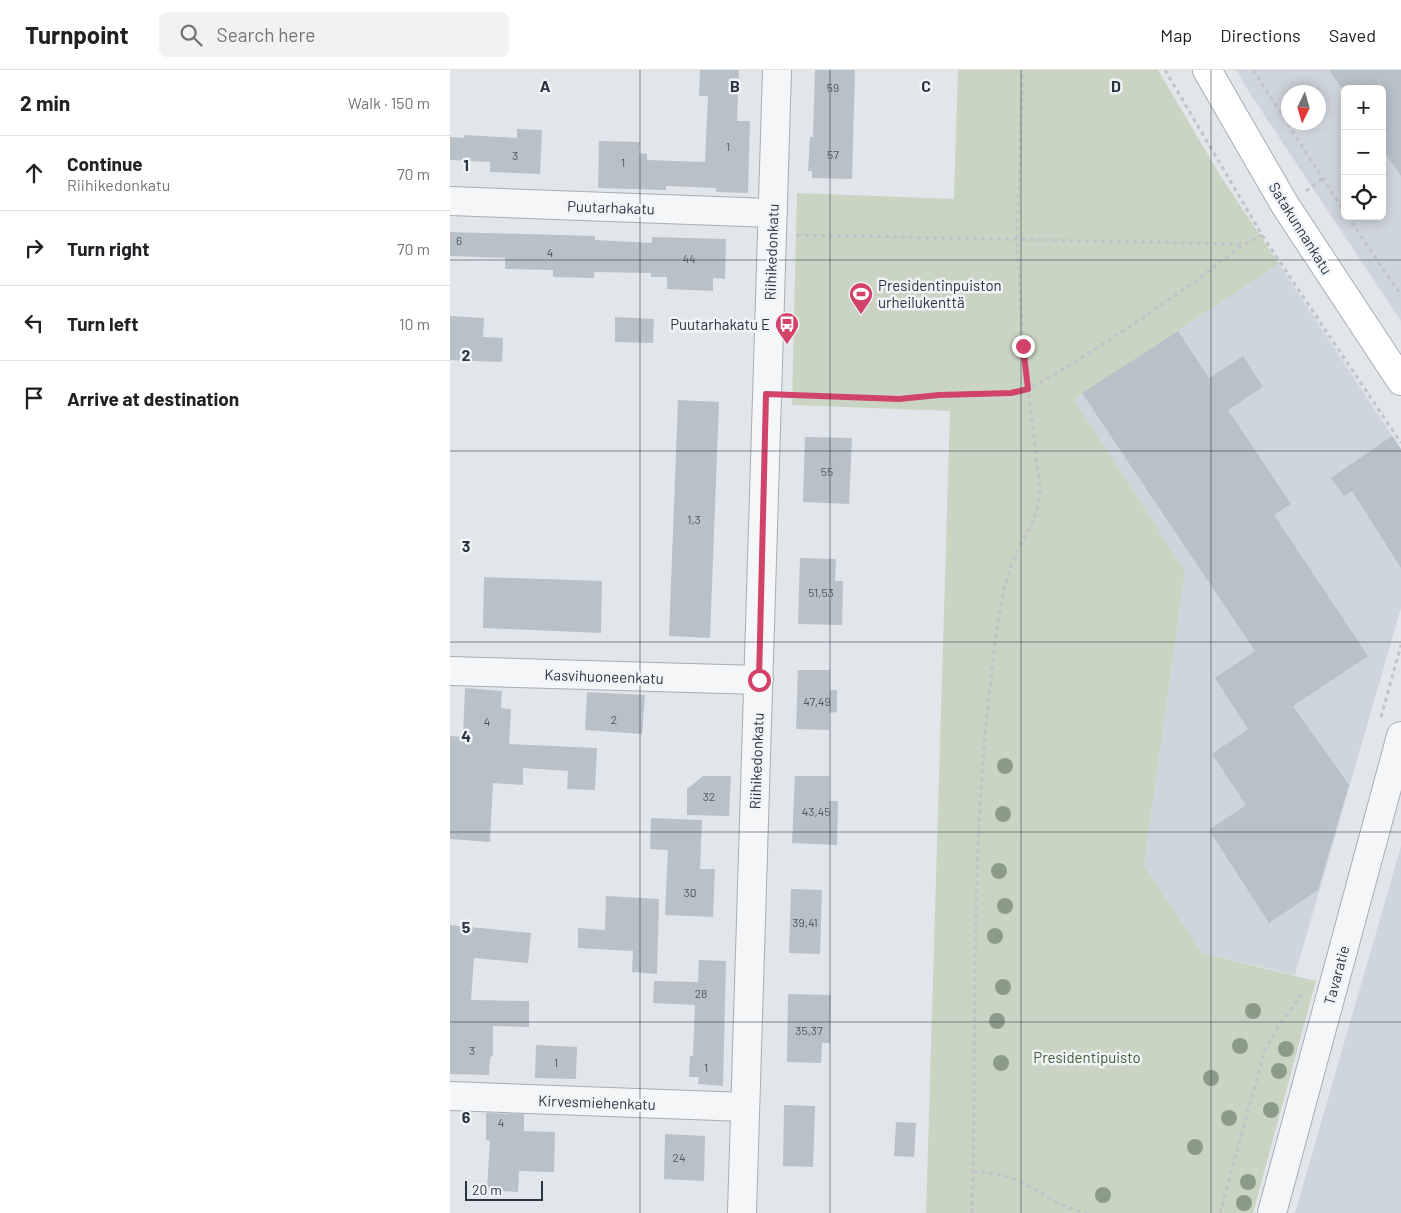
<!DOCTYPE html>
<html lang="en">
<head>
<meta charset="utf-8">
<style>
	:root { --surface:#fff; --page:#f2f2f2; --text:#202124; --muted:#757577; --line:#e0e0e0 }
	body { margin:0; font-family:Barlow,sans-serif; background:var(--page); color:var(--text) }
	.controls { position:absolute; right:15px; top:15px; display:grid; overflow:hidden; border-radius:8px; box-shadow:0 2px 12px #0003 }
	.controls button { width:45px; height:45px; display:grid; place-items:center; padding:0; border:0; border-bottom:1px solid var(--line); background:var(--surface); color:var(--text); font:25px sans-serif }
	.compass { position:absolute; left:831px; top:15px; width:45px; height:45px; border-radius:50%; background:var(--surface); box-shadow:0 2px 12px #0003; rotate:185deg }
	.scale { position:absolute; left:15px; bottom:12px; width:78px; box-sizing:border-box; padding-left:5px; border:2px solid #293543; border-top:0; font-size:14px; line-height:18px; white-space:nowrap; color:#293543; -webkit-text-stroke:4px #f1f4f7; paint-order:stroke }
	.stop { position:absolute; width:15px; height:15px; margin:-11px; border:4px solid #d24369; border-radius:50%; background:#fff }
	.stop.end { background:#d24369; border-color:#fff; box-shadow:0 1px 5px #0008 }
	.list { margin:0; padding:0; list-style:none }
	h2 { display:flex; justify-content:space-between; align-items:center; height:65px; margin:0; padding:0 20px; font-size:21px }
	h2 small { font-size:16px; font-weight:400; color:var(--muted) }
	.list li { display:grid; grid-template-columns:32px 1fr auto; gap:15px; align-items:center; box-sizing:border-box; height:75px; padding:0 20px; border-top:1px solid var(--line) }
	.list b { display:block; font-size:19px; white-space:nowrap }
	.list p { margin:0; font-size:16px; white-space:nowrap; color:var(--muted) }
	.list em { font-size:16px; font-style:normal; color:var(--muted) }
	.icon { flex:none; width:28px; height:28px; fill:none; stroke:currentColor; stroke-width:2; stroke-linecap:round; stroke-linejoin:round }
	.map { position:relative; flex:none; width:951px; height:1143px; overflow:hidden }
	header { display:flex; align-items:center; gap:30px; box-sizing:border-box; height:70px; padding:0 25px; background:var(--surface); border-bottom:1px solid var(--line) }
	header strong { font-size:24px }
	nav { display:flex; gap:28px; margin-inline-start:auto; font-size:18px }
	.search { width:350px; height:45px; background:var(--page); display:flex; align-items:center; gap:12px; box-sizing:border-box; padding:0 18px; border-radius:8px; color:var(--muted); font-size:19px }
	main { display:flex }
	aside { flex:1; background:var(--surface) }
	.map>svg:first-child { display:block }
	.built { fill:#cfd5dc; fill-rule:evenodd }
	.green { fill:#c9d4c2 }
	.building { fill:#b8c0c8 }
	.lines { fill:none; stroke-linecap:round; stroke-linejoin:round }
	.street-casing { stroke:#a6adb5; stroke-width:30 }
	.secondary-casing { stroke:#a6adb5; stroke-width:30 }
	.path { stroke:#bfc4c9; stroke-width:3; stroke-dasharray:4 4; stroke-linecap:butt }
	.street { stroke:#f4f6f8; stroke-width:28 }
	.secondary { stroke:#fff; stroke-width:28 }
	.tree { fill:#8a9c87 }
	.route { stroke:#d24369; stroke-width:6 }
	.grid { fill:none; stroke:#293543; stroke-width:1; stroke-opacity:0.55 }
	.labels { text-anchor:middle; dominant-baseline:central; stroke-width:5; stroke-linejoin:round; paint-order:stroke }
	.number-label { font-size:12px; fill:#4d5864 }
	.street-label { font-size:15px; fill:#293543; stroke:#f1f4f7 }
	.poi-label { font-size:15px; fill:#293543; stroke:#f1f4f7; text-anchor:start }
	.park-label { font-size:15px; fill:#425f36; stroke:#f1f4f7 }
	.grid-label { font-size:16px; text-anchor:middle; font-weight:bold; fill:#293543; stroke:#f1f4f7; stroke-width:5; stroke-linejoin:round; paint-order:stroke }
</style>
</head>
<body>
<header>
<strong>Turnpoint</strong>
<div class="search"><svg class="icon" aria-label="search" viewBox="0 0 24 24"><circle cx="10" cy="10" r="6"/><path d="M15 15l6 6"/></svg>Search here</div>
<nav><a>Map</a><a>Directions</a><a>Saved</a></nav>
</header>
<main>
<aside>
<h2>2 min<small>Walk · 150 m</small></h2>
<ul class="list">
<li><svg class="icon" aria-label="ahead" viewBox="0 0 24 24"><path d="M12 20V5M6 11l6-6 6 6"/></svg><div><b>Continue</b><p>Riihikedonkatu</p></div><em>70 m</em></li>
<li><svg class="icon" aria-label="right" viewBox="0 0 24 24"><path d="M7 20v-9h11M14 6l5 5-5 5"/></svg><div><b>Turn right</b></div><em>70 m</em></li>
<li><svg class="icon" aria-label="left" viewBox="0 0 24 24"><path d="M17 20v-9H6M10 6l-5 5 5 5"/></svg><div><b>Turn left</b></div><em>10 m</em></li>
<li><svg class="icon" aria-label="arrive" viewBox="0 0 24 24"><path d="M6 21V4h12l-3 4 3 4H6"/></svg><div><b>Arrive at destination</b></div></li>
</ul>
</aside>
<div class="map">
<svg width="951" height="1143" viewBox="0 0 951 1143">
	<rect width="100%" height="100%" fill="#e1e6ea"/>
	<!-- built -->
	<path class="built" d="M 786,0 L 951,0 L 951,251 L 799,22 ZM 895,19 L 932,19 L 932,146 L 895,146 ZM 838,22 L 868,22 L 868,52 L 838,52 Z
		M 829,194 L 951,379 L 951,538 L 845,905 L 752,883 L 694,795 L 735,501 L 624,329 Z
		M 951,776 L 951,1143 L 845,1143 Z"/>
	<!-- green -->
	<path class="green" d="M 508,0 L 708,0 L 770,105 L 829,194 L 624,329 L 735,501 L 694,795 L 752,883 L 866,911 L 803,1143 L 476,1143 L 500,341 L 342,335 L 347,123 L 504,129 Z"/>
	<!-- building -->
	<path class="building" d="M 250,0 L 289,0 L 287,51 L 300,51 L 298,123 L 266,122 L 266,118 L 216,116 L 216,120 L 148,118 L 149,71 L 190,72 L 189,83 L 197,84 L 197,90 L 255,92 L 258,26 L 249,26 Z
		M 365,0 L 405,0 L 402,109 L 362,108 L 362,101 L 358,101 L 360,67 L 363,67 Z
		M 879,0 L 951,0 L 951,106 L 932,79 L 932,19 L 895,19 L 895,23 Z
		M 67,59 L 92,60 L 90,104 L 40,102 L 40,92 L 0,90 L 0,67 L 14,68 L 14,65 L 67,68 Z
		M 0,162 L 145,166 L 145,170 L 202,173 L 202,167 L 276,169 L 275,209 L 263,208 L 263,221 L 217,219 L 217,207 L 201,207 L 201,203 L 144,202 L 144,208 L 103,207 L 103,200 L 55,199 L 55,188 L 0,186 Z
		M 0,246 L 34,248 L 33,267 L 53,268 L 52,292 L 0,290 Z
		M 165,247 L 204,249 L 203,273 L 165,272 Z
		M 728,261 L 759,308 L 793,286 L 813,317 L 778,340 L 841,434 L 824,445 L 918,586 L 843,636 L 899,715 L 868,820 L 819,853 L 759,760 L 796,735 L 762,684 L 798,659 L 765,608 L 805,581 L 632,323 Z
		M 228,330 L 269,332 L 260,568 L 219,566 Z
		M 942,366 L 951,379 L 951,498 L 902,421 L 894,426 L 881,408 Z
		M 355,367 L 402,368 L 399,434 L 353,432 Z
		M 350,488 L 386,489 L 385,511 L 393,511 L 392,555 L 348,554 Z
		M 34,507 L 152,511 L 151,563 L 33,558 Z
		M 348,600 L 380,600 L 380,620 L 387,620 L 387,642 L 379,643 L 379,660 L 346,659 Z
		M 15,618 L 52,621 L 51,638 L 61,639 L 59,674 L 147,678 L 145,720 L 117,719 L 118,701 L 73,698 L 73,715 L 43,713 L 40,772 L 0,769 L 0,666 L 13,667 Z
		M 137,622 L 195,625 L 192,664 L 135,660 Z
		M 253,706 L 281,706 L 279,746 L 237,745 L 237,719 Z
		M 345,706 L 379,706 L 379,731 L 388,731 L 387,775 L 342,773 Z
		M 201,748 L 252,750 L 250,799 L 265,799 L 263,847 L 215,845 L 218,780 L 200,779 Z
		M 341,819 L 372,820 L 370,884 L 339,883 Z
		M 156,826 L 209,829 L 207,904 L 182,902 L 183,881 L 128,878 L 128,858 L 155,860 Z
		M 0,855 L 81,863 L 78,893 L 24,888 L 21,930 L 79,931 L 79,957 L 43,956 L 43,985 L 40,988 L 39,1005 L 0,1004 Z
		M 249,890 L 276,891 L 273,1016 L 248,1014 L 249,1007 L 239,1007 L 240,986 L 243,986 L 245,935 L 203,933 L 204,911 L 248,912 Z
		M 338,924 L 381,925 L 380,973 L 372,973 L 371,993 L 337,992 Z
		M 86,975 L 127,977 L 126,1009 L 85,1008 Z
		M 334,1035 L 365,1036 L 363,1097 L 333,1096 Z
		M 36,1043 L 74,1044 L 74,1061 L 105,1062 L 104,1102 L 69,1101 L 68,1122 L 37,1120 L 40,1071 L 36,1070 Z
		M 446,1052 L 466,1053 L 464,1087 L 444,1086 Z
		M 215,1064 L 255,1066 L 254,1111 L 214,1109 Z"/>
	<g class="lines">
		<!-- street casing -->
		<g class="street-casing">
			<path id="street" d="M 0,131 L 323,143
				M 0,601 L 309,610
				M 0,1026 L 295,1037
				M 292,1143 L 327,0
				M 822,1143 L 951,666"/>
		</g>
		<!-- secondary casing -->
		<g class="secondary-casing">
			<path id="secondary" d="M 757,0 L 835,135 L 951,311"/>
		</g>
		<!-- path -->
		<path class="path" d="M 715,0 L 812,165 L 951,373
			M 803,0 L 895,143
			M 856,121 L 872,109
			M 897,146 L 951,225
			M 347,165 L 791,174
			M 344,325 L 449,329 L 489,325 L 561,323 L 578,319 C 636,288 689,250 743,213 C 766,196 786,177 812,165
			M 931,647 L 951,575
			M 523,1102 C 539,1103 554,1104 569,1111 C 595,1123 605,1136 637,1143
			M 522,1143 C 527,971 520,797 539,626 C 544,583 547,540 560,499 C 570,467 588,457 590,418 L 573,276 L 567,169 L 573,0
			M 770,1143 L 814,982 L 828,957 L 852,924"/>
		<!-- street -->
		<use href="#street" class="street"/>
		<!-- secondary -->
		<use href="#secondary" class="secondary"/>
	</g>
	<!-- trees -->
	<g class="tree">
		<circle cx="555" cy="696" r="8"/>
		<circle cx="553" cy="744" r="8"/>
		<circle cx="549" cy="801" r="8"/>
		<circle cx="555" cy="836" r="8"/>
		<circle cx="545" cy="866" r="8"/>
		<circle cx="553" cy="917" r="8"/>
		<circle cx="803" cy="941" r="8"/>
		<circle cx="547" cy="951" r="8"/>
		<circle cx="790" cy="976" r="8"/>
		<circle cx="836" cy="979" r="8"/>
		<circle cx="551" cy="993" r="8"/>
		<circle cx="829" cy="1001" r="8"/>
		<circle cx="761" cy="1008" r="8"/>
		<circle cx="821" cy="1040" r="8"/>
		<circle cx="779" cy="1048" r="8"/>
		<circle cx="745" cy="1077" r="8"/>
		<circle cx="798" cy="1112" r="8"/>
		<circle cx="653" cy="1125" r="8"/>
		<circle cx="794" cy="1133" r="8"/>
	</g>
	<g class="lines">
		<!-- route -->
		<path class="route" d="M 309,610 L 316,324 L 449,329 L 489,325 L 561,323 L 578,319 L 573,276"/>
	</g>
	<!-- grid -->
	<path class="grid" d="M 190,0 L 190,1143M 380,0 L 380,1143M 571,0 L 571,1143M 761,0 L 761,1143M 0,190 L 951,190M 0,381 L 951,381M 0,572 L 951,572M 0,762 L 951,762M 0,952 L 951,952"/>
	<!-- icons -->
	<defs>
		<g id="stadium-pin" transform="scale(1.25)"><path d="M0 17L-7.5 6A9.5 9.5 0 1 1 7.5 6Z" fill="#d24369" stroke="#f1f4f7"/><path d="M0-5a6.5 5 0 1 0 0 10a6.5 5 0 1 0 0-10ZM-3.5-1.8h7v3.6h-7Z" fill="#fff"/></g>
		<g id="bus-pin" transform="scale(1.25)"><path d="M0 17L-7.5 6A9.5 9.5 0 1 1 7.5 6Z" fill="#d24369" stroke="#f1f4f7"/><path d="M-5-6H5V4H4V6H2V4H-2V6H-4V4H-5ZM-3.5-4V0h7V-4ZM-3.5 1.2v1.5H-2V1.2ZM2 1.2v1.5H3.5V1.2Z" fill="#fff"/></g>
	</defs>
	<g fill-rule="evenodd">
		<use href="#stadium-pin" x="411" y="224"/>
		<use href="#bus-pin" x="337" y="254"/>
	</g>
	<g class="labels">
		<!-- number labels -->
		<g class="number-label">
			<text x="383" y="17">59</text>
			<text x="278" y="76">1</text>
			<text x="383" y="84">57</text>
			<text x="65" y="85">3</text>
			<text x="173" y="92">1</text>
			<text x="9" y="170">6</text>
			<text x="100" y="182">4</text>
			<text x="239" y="188">44</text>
			<text x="377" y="401">55</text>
			<text x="244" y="449">1,3</text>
			<text x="371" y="522">51,53</text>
			<text x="367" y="631">47,49</text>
			<text x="164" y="649">2</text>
			<text x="37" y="651">4</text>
			<text x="259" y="726">32</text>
			<text x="366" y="741">43,45</text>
			<text x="240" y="822">30</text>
			<text x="355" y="852">39,41</text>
			<text x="251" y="923">28</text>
			<text x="359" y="960">35,37</text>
			<text x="22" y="980">3</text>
			<text x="106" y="992">1</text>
			<text x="256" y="997">1</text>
			<text x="51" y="1052">4</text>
			<text x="229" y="1087">24</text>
		</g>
		<!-- street labels -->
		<g class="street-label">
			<text transform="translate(161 137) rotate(2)">Puutarhakatu</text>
			<text transform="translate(851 158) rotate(58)">Satakunnankatu</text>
			<text transform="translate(321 182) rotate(-88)">Riihikedonkatu</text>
			<text transform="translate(154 606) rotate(2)">Kasvihuoneenkatu</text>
			<text transform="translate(306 691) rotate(-88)">Riihikedonkatu</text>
			<text transform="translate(886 905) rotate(-75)">Tavaratie</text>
			<text transform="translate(147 1032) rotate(2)">Kirvesmiehenkatu</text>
		</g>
		<!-- poi labels -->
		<g class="poi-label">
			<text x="428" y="215">Presidentinpuiston<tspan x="428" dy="17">urheilukenttä</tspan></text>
			<text x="320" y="254" text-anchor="end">Puutarhakatu E</text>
		</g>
		<!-- park labels -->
		<g class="park-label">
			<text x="637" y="987">Presidentipuisto</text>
		</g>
	</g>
	<g class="grid-label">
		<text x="95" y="22">A</text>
		<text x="285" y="22">B</text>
		<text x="476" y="22">C</text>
		<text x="666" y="22">D</text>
		<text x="16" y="101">1</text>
		<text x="16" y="291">2</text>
		<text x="16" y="482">3</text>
		<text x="16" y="672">4</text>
		<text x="16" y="863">5</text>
		<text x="16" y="1053">6</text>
	</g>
</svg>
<div class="controls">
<button>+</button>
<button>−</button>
<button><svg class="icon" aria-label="locate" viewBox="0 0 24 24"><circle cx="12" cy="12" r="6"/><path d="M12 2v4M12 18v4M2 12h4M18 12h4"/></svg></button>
</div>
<svg class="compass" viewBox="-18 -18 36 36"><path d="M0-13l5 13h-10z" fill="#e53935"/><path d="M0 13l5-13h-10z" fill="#757577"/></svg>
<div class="scale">20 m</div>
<div class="stop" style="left:309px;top:610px"></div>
<div class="stop end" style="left:573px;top:276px"></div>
</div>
</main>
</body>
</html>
